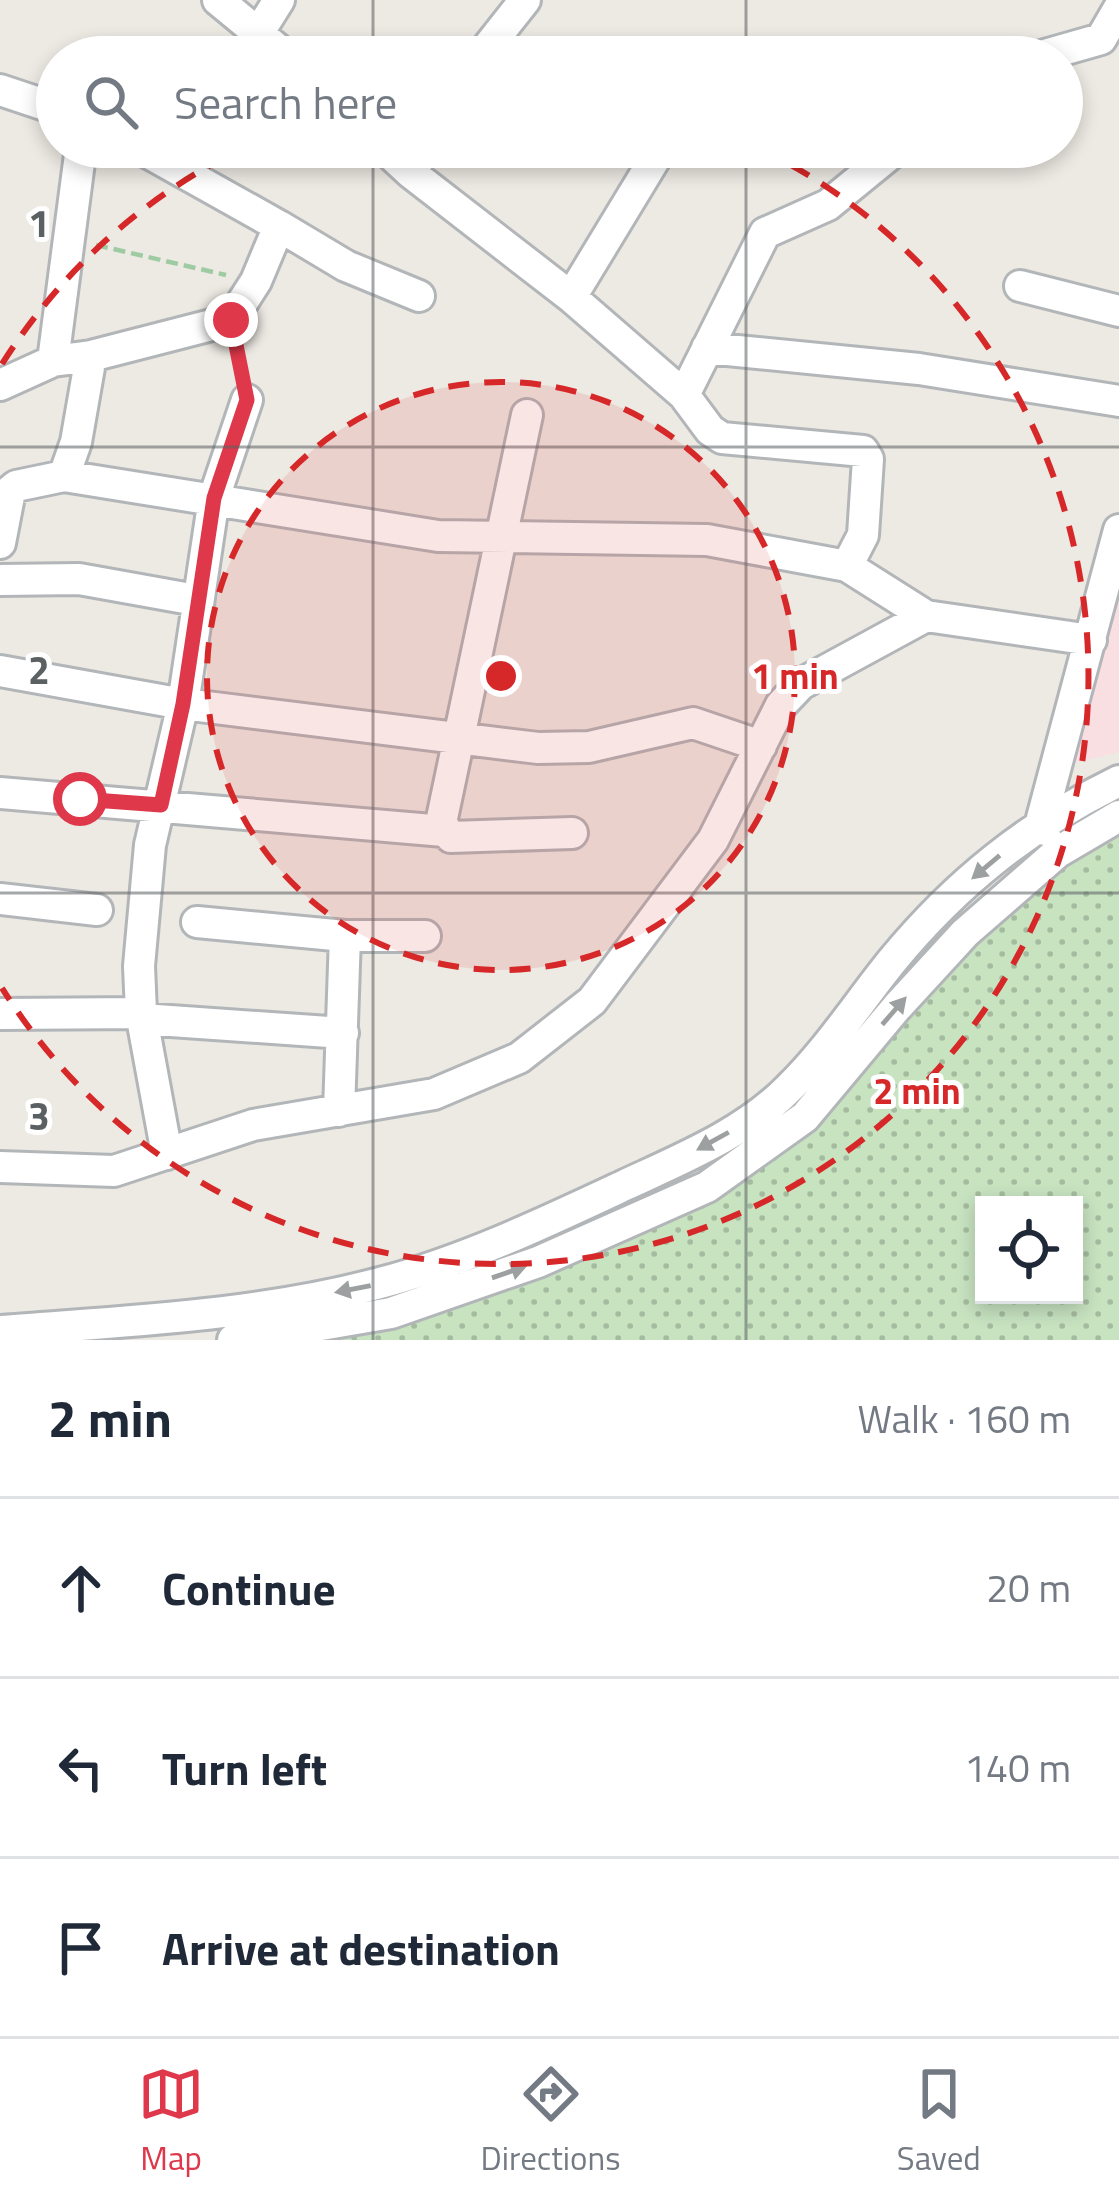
<!DOCTYPE html>
<html lang="en">
<head>
<meta charset="utf-8">
<style>
	:root { --surface:#fff; --page:#f2f2f3; --text:#1f2937; --muted:#747a83; --line:#e0e1e3; --accent:#de384a }
	body { margin:0; font-family:"Titillium Web",sans-serif; background:var(--page); color:var(--text) }
	.controls { position:absolute; right:36px; bottom:36px; display:grid; overflow:hidden; border-radius:0px; box-shadow:0 6px 18px #0003 }
	.controls button { width:108px; height:108px; display:grid; place-items:center; padding:0; border:0; border-bottom:3px solid var(--line); background:var(--surface); color:var(--text); font:60px sans-serif }
	.stop { position:absolute; width:36px; height:36px; margin:-27px; border:9px solid #de384a; border-radius:50%; background:#fff }
	.stop.end { background:#de384a; border-color:#fff; box-shadow:0 3px 12px #0008 }
	.list { margin:0; padding:0; list-style:none }
	h2 { display:flex; justify-content:space-between; align-items:center; height:156px; margin:0; padding:0 48px; font-size:51px }
	h2 small { font-size:39px; font-weight:400; color:var(--muted) }
	.list li { display:grid; grid-template-columns:78px 1fr auto; gap:36px; align-items:center; box-sizing:border-box; height:180px; padding:0 48px; border-top:3px solid var(--line) }
	.list b { display:block; font-size:45px; white-space:nowrap }
	.list em { font-size:39px; font-style:normal; color:var(--muted) }
	.icon { flex:none; width:66px; height:66px; fill:none; stroke:currentColor; stroke-width:2; stroke-linecap:round; stroke-linejoin:round }
	.map { position:relative; flex:none; width:1119px; height:1340px; overflow:hidden }
	.search { position:absolute; background:var(--surface); box-shadow:0 6px 18px #0003; left:36px; right:36px; top:36px; height:132px; display:flex; align-items:center; gap:30px; box-sizing:border-box; padding:0 42px; border-radius:66px; color:var(--muted); font-size:45px }
	.sheet { height:696px; background:var(--surface) }
	nav { display:flex; justify-content:space-around; align-items:center; box-sizing:border-box; height:168px; border-top:3px solid var(--line); background:var(--surface); font-size:33px; color:var(--muted) }
	nav a { display:grid; justify-items:center; gap:6px }
	nav .on { color:var(--accent) }
	.map>svg:first-child { display:block }
	.medical { fill:#f9dfe2 }
	.grass { fill:url(#grass-dots); fill-rule:evenodd }
	.lines { fill:none; stroke-linecap:round; stroke-linejoin:round }
	.minor-casing { stroke:#b3b6b9; stroke-width:36 }
	.path { stroke:#9ecba2; stroke-width:4.5; stroke-dasharray:12 6; stroke-linecap:butt }
	.minor { stroke:#fff; stroke-width:30 }
	.oneway { fill:#9da0a1 }
	.route { stroke:#de384a; stroke-width:15 }
	.grid { fill:none; stroke:#5b6062; stroke-width:3; stroke-opacity:0.55 }
	.ring { fill:none; stroke:#d62828; stroke-width:6; stroke-dasharray:21 15 }
	.grid-label { font-size:39px; text-anchor:middle; font-weight:bold; fill:#5b6062; stroke:#fff; stroke-width:10; stroke-linejoin:round; paint-order:stroke }
	.centre { fill:#d62828; stroke:#fff; stroke-width:6 }
	.ring-label { font-size:36px; text-anchor:middle; font-weight:bold; fill:#d62828; stroke:#fff; stroke-width:10; stroke-linejoin:round; paint-order:stroke }
</style>
</head>
<body>
<div class="map">
<svg width="1119" height="1340" viewBox="0 0 1119 1340">
	<defs>
		<pattern id="grass-dots" width="8" height="8" patternUnits="userSpaceOnUse" patternTransform="scale(3)"><rect width="8" height="8" fill="#c7e3c0"/><path d="M2 2h.1M6 6h.1" fill="none" stroke="#a5bb9f" stroke-width="1.8" stroke-linecap="round"/></pattern>
	</defs>
	<rect width="100%" height="100%" fill="#ede9e3"/>
	<!-- medical -->
	<path class="medical" d="M 1119,575 L 1119,752 L 1063,766 Z"/>
	<!-- grass -->
	<path class="grass" d="M 1119,823 L 1119,1340 L 249,1340 L 334,1325 L 717,1184 L 986,914 ZM 984,1205 L 1074,1205 L 1074,1295 L 984,1295 Z"/>
	<g class="lines">
		<!-- minor casing -->
		<g class="minor-casing">
			<path id="minor" d="M 218,0 L 287,57
				M 259,32 L 279,0
				M 480,57 L 525,0
				M 1038,57 L 1101,39 L 1119,8
				M 0,90 L 57,109
				M 383,147 L 411,173
				M 426,147 L 411,173 L 571,297 L 684,395 L 710,430 L 722,438 L 863,451 L 868,459 L 863,535 L 847,566
				M 279,226 L 346,266 L 419,296
				M 1020,286 L 1119,311
				M 571,297 L 662,147
				M 707,348 L 919,369 L 1119,401
				M 53,361 L 81,147
				M 0,385 L 53,361 L 91,356 L 231,320 L 256,281 L 279,226 L 138,147
				M 684,395 L 765,233 L 828,205 L 899,147
				M 247,400 L 214,498 L 183,704 L 538,748 L 589,747 L 693,723 L 761,746
				M 527,415 L 441,823 L 451,837 L 572,833
				M 64,476 L 438,536 L 707,540 L 847,566 L 926,616 L 1091,640
				M 0,543 L 10,491 L 16,486 L 64,476 L 76,442 L 91,356
				M 0,580 L 79,579 L 196,600
				M 0,671 L 183,704 L 150,845 L 139,966 L 141,1013 L 167,1154
				M 0,793 L 444,831
				M 1045,830 L 1041,822 L 1119,530
				M 0,899 L 97,910
				M 197,922 L 345,936 L 425,936
				M 0,1014 L 141,1013
				M 142,1019 L 343,1033
				M 339,1111 L 345,936
				M 0,1167 L 114,1171 L 253,1125 L 434,1094 L 519,1058 L 592,1001 L 713,840 L 781,705 L 801,684 L 926,616
				M 0,1331 C 127,1321 256,1316 380,1283 C 464,1261 546,1222 625,1185 C 681,1159 745,1133 789,1088 C 828,1050 858,1003 892,961 C 956,883 1029,825 1119,781
				M 233,1340 L 391,1313 L 538,1262 L 707,1187 L 805,1117 L 897,1007 L 965,933 L 1058,852 L 1119,816"/>
		</g>
		<!-- path -->
		<path class="path" d="M 96,245 L 226,275
			M 236,347 L 243,377"/>
		<!-- minor -->
		<use href="#minor" class="minor"/>
	</g>
	<!-- one-way arrows -->
	<defs><path id="oneway-solid" d="M-6-.8H1V-3.2L6.5 0L1 3.2V.8H-6Z" transform="scale(3)"/></defs>
	<g class="oneway">
		<use href="#oneway-solid" transform="translate(986 867) rotate(140)"/>
		<use href="#oneway-solid" transform="translate(894 1011) rotate(-49)"/>
		<use href="#oneway-solid" transform="translate(713 1141) rotate(151)"/>
		<use href="#oneway-solid" transform="translate(509 1272) rotate(-19)"/>
		<use href="#oneway-solid" transform="translate(353 1289) rotate(169)"/>
	</g>
	<g class="lines">
		<!-- route -->
		<path class="route" d="M 80,799 L 161,805 L 183,704 L 214,498 L 247,400 L 231,320"/>
	</g>
	<!-- grid -->
	<path class="grid" d="M 373,0 L 373,57M 746,0 L 746,57M 373,147 L 373,1340M 746,147 L 746,1340M 0,447 L 1119,447M 0,893 L 1119,893"/>
	<!-- distance rings -->
	<circle cx="501" cy="676" r="294" fill="#d62828" fill-opacity=".12"/>
	<g class="ring">
		<circle cx="501" cy="676" r="294"/>
		<path d="M2 364A588 588 0 0 1 243 148M759 148A588 588 0 1 1 2 988"/>
	</g>
	<g class="grid-label">
		<text x="39" y="237">1</text>
		<text x="39" y="684">2</text>
		<text x="39" y="1130">3</text>
	</g>
	<circle cx="501" cy="676" r="18" class="centre"/>
	<g class="ring-label">
		<text x="795" y="689">1 min</text>
		<text x="917" y="1104">2 min</text>
	</g>
</svg>
<div class="controls">
<button><svg class="icon" aria-label="locate" viewBox="0 0 24 24"><circle cx="12" cy="12" r="6"/><path d="M12 2v4M12 18v4M2 12h4M18 12h4"/></svg></button>
</div>
<div class="stop" style="left:80px;top:799px"></div>
<div class="stop end" style="left:231px;top:320px"></div>
<div class="search"><svg class="icon" aria-label="search" viewBox="0 0 24 24"><circle cx="10" cy="10" r="6"/><path d="M15 15l6 6"/></svg>Search here</div>
</div>
<section class="sheet">
<h2>2 min<small>Walk · 160 m</small></h2>
<ul class="list">
<li><svg class="icon" aria-label="ahead" viewBox="0 0 24 24"><path d="M12 20V5M6 11l6-6 6 6"/></svg><div><b>Continue</b></div><em>20 m</em></li>
<li><svg class="icon" aria-label="left" viewBox="0 0 24 24"><path d="M17 20v-9H6M10 6l-5 5 5 5"/></svg><div><b>Turn left</b></div><em>140 m</em></li>
<li><svg class="icon" aria-label="arrive" viewBox="0 0 24 24"><path d="M6 21V4h12l-3 4 3 4H6"/></svg><div><b>Arrive at destination</b></div></li>
</ul>
</section>
<nav>
<a class="on"><svg class="icon" aria-label="map" viewBox="0 0 24 24"><path d="M3 6l6-2 6 2 6-2v14l-6 2-6-2-6 2zM9 4v14M15 6v14"/></svg>Map</a>
<a><svg class="icon" aria-label="directions" viewBox="0 0 24 24"><path d="M12 3l9 9-9 9-9-9zM9 14v-3h6M13 9l2 2-2 2"/></svg>Directions</a>
<a><svg class="icon" aria-label="saved" viewBox="0 0 24 24"><path d="M7 4h10v16l-5-4-5 4z"/></svg>Saved</a>
</nav>
</body>
</html>
